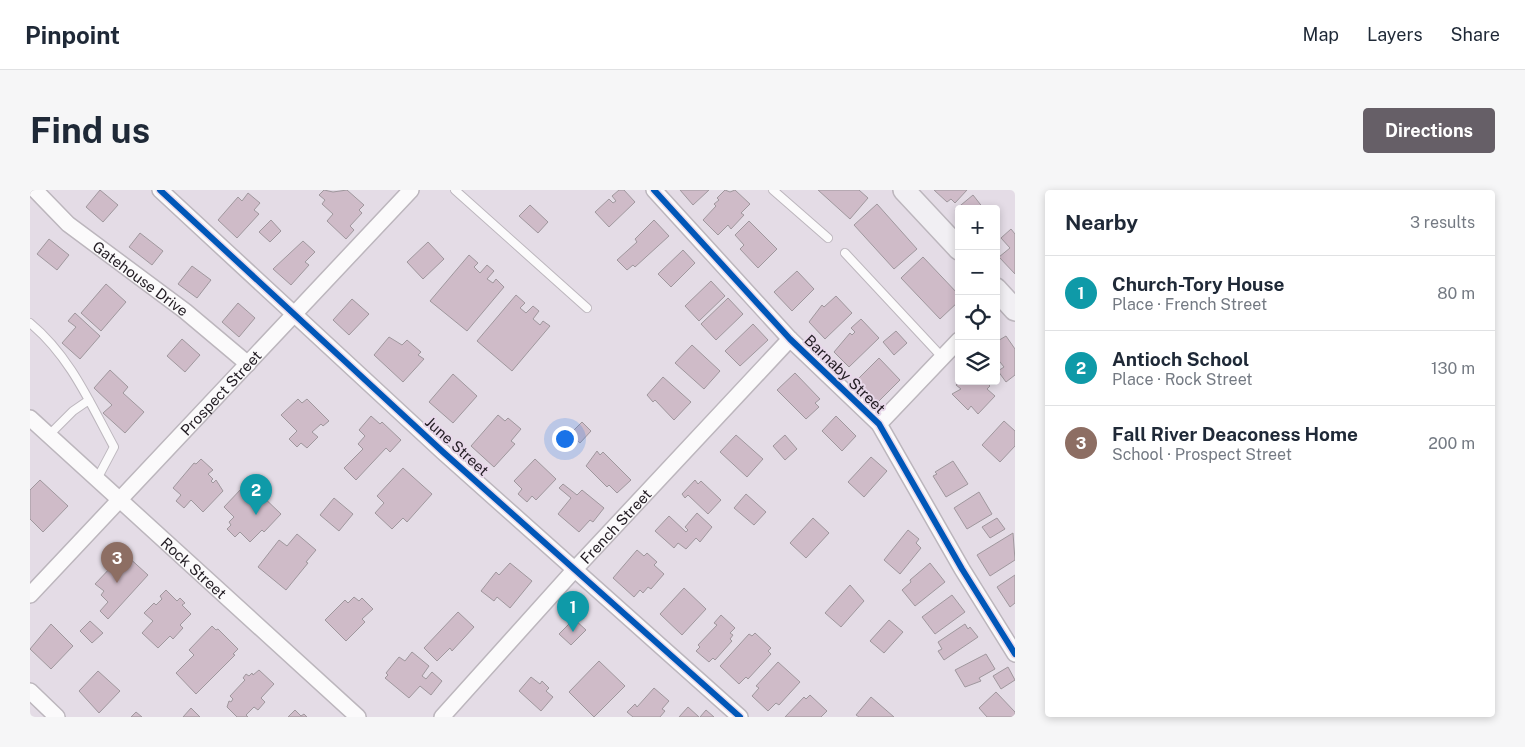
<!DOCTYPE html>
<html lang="en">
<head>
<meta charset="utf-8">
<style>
	:root { --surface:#fff; --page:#f6f6f7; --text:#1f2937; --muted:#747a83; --line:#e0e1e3; --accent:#665f67 }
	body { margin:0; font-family:"Public Sans",sans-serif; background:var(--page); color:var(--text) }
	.controls { position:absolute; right:15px; top:15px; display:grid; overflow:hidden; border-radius:5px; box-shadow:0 2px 8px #0003 }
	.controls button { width:45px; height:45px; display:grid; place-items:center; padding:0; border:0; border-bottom:1px solid var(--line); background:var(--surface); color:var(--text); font:25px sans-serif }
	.you { position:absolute; left:534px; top:248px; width:18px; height:18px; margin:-12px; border:4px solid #fff; border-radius:50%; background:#1a73e8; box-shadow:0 0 0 8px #1a73e833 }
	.badge { display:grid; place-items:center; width:32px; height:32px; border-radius:50%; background:var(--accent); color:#fff; font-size:16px; font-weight:700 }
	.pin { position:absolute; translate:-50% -41px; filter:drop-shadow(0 1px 2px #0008) }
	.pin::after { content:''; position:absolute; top:26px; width:18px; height:15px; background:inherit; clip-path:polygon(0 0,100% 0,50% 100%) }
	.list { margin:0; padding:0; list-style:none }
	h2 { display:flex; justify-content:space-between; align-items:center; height:65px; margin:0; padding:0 20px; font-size:21px }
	h2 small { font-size:16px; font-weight:400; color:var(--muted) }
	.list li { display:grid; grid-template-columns:32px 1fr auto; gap:15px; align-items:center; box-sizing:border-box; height:75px; padding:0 20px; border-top:1px solid var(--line) }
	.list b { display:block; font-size:19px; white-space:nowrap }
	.list p { margin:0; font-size:16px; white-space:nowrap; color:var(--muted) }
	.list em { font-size:16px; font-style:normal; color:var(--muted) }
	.icon { flex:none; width:28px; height:28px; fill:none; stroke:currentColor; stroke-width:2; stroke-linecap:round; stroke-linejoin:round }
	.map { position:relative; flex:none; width:985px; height:527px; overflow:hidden; border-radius:5px }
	header { display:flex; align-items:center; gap:30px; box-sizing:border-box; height:70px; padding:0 25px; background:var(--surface); border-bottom:1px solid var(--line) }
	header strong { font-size:24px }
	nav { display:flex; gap:28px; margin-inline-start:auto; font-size:18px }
	.intro { display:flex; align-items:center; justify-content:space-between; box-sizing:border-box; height:120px; padding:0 30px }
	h1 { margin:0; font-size:35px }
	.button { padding:12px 22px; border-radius:5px; background:var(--accent); color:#fff; font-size:18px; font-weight:700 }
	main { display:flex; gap:30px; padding:0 30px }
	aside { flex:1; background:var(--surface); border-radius:5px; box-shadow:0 2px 8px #0003 }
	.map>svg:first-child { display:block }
	.building { fill:#cfbbc8; stroke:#9f979d }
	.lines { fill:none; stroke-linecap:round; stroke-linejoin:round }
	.service-casing { stroke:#bcb6bd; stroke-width:10 }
	.minor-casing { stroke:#bcb6bd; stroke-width:18 }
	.secondary-casing { stroke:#bcb6bd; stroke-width:24 }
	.service { stroke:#fbfafb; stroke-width:8 }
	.minor { stroke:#fbfafb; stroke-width:15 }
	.secondary { stroke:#f1eff3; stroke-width:21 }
	.cycleway-casing { stroke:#e8d8ea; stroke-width:9 }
	.cycleway { stroke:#0057b8; stroke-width:6 }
	.labels { text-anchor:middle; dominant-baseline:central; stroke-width:4; stroke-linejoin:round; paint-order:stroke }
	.street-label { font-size:15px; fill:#221c23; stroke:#e8d8ea }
</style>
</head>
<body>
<header>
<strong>Pinpoint</strong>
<nav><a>Map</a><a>Layers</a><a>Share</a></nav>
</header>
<div class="intro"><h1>Find us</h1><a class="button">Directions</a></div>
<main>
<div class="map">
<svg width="985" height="527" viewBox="0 0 985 527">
	<rect width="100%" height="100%" fill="#e4dce6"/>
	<!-- building -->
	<path class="building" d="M 70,0 L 88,15 L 73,32 L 56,17 Z
		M 294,0 L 303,2 L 317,0 L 334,15 L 329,20 L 332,23 L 320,36 L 324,40 L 316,49 L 297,31 L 303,24 L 292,14 L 295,10 L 289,5 Z
		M 589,0 L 594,0 L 605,12 L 579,37 L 565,22 L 579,9 L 583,13 L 586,11 L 582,6 Z
		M 650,0 L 679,0 L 663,15 Z
		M 695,0 L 700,2 L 705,0 L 720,14 L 711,23 L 714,25 L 701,39 L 698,35 L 688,45 L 673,30 L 686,16 L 684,14 L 689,10 L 687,8 Z
		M 788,0 L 829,0 L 838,8 L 820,29 Z
		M 904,0 L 937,0 L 925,13 L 921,9 L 917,12 Z
		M 218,3 L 230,13 L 224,20 L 229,24 L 207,48 L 188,30 L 208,7 L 212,11 Z
		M 943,5 L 954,19 L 929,19 L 929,25 L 925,20 Z
		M 847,14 L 887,59 L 864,79 L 824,35 Z
		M 500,15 L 518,32 L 508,43 L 489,26 Z
		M 241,30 L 251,41 L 240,52 L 229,42 Z
		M 624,30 L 639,46 L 605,77 L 603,75 L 597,80 L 587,70 L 607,52 L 605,49 Z
		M 719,31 L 747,59 L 728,78 L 710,59 L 714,55 L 705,45 Z
		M 981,39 L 985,44 L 985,84 L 969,67 L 980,58 L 971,48 Z
		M 110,43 L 133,61 L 122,75 L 99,57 Z
		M 19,49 L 39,65 L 27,80 L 7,64 Z
		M 273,51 L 285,62 L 275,72 L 279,75 L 261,95 L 243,79 Z
		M 398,52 L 414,69 L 393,89 L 377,72 Z
		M 653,60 L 665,73 L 641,97 L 628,84 Z
		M 439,65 L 448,73 L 444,77 L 450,83 L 457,75 L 464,81 L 457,89 L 463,93 L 466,89 L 474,97 L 437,141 L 400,111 Z
		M 893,67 L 929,105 L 929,111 L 910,129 L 871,88 Z
		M 162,76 L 181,90 L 167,108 L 148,94 Z
		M 767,81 L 784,99 L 762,121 L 744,102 Z
		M 681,91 L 695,106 L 669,131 L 655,116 Z
		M 76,94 L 96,112 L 71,141 L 51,123 Z
		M 486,105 L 495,113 L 490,118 L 496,123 L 503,116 L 509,121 L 503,129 L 510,135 L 513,131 L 520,136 L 482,181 L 447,151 Z
		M 806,106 L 822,123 L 795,149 L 779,132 L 792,115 L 794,117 Z
		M 698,108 L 713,124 L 686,150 L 671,134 Z
		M 322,109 L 339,124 L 319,145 L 303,130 Z
		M 208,113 L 225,128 L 209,147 L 192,132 Z
		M 45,123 L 70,146 L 50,169 L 32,153 L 46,137 L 38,131 Z
		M 831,129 L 849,148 L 819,177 L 804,162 L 820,143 L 822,145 L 825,142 L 821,138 Z
		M 723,134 L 738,150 L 710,176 L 695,161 Z
		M 866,141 L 877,153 L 864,165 L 853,152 Z
		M 976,146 L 985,159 L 985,185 L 976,192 L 968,181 L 974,177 L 966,167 L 966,152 Z
		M 359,147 L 372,155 L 377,150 L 391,162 L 388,165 L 394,169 L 373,192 L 344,165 Z
		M 152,149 L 170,165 L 155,182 L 137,166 Z
		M 662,155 L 690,181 L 674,199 L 645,173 Z
		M 849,168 L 870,190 L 846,214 L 825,192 Z
		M 80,180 L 98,197 L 93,203 L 114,222 L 95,243 L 73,223 L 82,215 L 64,198 Z
		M 765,183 L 790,209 L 785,213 L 789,217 L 776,229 L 747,200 Z
		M 423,184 L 447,206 L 423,233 L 399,212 Z
		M 633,187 L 661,212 L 644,230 L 625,210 L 623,212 L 617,205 Z
		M 930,191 L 955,191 L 960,196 L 957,199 L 965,206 L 948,224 L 941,216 L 938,220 L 922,204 L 931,199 L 926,195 Z
		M 268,209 L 272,213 L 277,209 L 299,231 L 293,236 L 291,234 L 282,242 L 288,247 L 277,258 L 271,253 L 267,257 L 259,249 L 267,241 L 251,225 Z
		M 468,225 L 475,231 L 478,228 L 491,239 L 481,251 L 485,254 L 464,277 L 441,256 Z
		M 341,226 L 350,234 L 352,232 L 371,250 L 360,262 L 356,258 L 326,290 L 314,278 L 333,259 L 328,254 L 335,246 L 329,240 Z
		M 806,226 L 826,246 L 812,261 L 792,241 Z
		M 974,231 L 985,241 L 985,256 L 970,272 L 952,255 Z
		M 552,232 L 561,241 L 550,253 L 540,244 Z
		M 706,245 L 733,269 L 717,287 L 690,262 Z
		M 755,245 L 767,259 L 755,270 L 743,256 Z
		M 567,261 L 570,265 L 573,262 L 601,290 L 587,303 L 579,295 L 577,297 L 556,276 Z
		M 841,267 L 857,281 L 834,307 L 818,292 Z
		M 171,269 L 183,280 L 178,284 L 183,289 L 181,291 L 183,293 L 186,290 L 193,301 L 173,322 L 161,310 L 154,318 L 146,311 L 151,305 L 143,298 L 164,273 L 166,274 Z
		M 505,269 L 526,289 L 506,310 L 502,306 L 497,312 L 488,304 L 492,299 L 484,291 Z
		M 923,271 L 938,294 L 916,307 L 903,286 L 907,284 L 905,282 Z
		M 373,278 L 402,304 L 377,332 L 373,328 L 362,339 L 345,323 L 354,313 L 347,306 Z
		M 10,290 L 38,316 L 13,342 L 0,329 L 0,300 Z
		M 665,290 L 668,294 L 671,291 L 691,310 L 678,324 L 658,305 L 655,308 L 652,304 Z
		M 533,294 L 547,305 L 552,300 L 574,318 L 563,332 L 560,330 L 549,342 L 528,324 L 541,308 L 529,298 Z
		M 212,298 L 222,308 L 228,302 L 251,324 L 234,342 L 232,340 L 220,352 L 210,342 L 205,347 L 197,339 L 201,335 L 199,332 L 204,327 L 194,317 Z
		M 949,302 L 962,324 L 937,339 L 924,318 Z
		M 716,304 L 736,322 L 724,335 L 704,318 Z
		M 304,308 L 323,324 L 309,341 L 290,325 Z
		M 667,323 L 682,337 L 670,352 L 666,348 L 656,359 L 648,353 L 644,358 L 625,341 L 639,326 L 656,342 L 658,340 L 655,337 Z
		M 783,328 L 799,343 L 776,368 L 760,353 Z
		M 967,328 L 975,339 L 960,348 L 952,337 Z
		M 878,340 L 889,349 L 886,353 L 891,358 L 870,384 L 854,370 Z
		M 983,343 L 985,370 L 960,386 L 947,365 Z
		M 267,344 L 286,360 L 276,372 L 278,373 L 256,400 L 228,377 L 249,350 L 257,356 Z
		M 607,360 L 614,366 L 617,363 L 627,372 L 624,375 L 634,384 L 621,399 L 618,397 L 613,403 L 610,400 L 604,407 L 583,388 Z
		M 96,365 L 118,385 L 78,429 L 70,421 L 78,412 L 71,405 L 74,401 L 65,394 L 83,375 L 87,379 L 91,375 L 88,373 Z
		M 480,373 L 502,391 L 480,418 L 467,407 L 464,411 L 451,401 L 466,382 L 469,385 Z
		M 900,373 L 915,392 L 885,416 L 872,400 L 881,392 L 880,390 Z
		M 985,385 L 985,413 L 980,417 L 967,397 Z
		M 820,395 L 834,411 L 811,437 L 795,423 Z
		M 654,398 L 676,419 L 652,445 L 630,424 Z
		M 136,400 L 147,411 L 150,408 L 155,413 L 152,415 L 161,424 L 150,435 L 153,438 L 143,449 L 140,446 L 128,458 L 112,443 L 123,431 L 114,423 L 124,413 L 126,415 L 132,409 L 130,406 Z
		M 922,405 L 935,422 L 905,444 L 892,427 Z
		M 324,407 L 329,411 L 332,408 L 343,419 L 332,429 L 335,432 L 316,451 L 295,430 L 315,410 L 318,413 Z
		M 428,422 L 444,437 L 422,461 L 420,458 L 407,471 L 394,458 Z
		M 691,425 L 705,438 L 700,443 L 703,445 L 700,449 L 702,451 L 685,470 L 683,468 L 679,472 L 666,461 L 670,457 L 668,455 L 687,435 L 684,433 Z
		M 544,429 L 556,440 L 541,455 L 529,444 Z
		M 859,430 L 873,442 L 854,463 L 840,451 Z
		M 60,431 L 73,443 L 62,453 L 50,441 Z
		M 21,434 L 43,456 L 21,479 L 0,459 Z
		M 935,434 L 938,439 L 940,437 L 948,447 L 914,470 L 908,461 L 912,459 L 908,452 Z
		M 182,436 L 186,440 L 188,439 L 208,459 L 203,464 L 205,465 L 166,504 L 146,483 L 164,465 L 159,460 Z
		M 725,443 L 741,458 L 738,461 L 741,464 L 718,489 L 716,487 L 709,494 L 690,476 L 719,444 L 722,446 Z
		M 382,462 L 399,476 L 392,486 L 396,489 L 402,482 L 412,491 L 401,505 L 390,496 L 379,508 L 355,488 L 358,485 L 356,483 L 369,467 L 375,471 Z
		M 956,464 L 965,479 L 949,488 L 951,491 L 935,497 L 925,480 Z
		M 569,471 L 595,496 L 564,527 L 539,502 Z
		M 748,472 L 770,492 L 749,515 L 746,513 L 738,521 L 722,506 L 729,498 L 726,496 Z
		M 978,477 L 985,490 L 971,499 L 963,486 Z
		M 229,480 L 244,494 L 231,508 L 235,512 L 228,520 L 224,517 L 216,525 L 218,527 L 207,527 L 197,517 L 199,511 L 201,512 L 203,509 L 200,506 L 215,490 L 213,488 L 216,484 L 219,486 L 222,483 L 223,485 Z
		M 68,481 L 90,501 L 69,523 L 49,501 Z
		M 501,487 L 510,494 L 512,491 L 519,498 L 516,501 L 523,507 L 511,521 L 489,501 Z
		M 624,498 L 639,511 L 632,519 L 635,521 L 630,527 L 603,527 L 597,522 L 605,514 L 607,517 Z
		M 966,502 L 985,522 L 985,527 L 957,527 L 949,518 Z
		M 780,505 L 797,521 L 791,527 L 755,527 L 774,507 L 776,509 Z
		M 841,507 L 864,527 L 829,527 L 826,525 Z
		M 658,517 L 669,527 L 649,527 Z
		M 161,518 L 170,527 L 153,527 Z
		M 265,520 L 271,526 L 274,524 L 277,527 L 258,527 Z
		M 676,520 L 684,527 L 670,527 Z
		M 106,522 L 112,527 L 101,527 Z"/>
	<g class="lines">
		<!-- service casing -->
		<g class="service-casing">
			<path id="service" d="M 425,0 L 557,118
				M 743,0 L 798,48
				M 815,63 L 912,167
				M 0,133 C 40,166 60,213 84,257 L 67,289
				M 19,245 L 43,221 L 59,210"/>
		</g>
		<!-- minor casing -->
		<g class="minor-casing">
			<g id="minor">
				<path id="s1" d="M 5,0 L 38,34 L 155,121 L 218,174"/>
				<path d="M 130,0 L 413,262 L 710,527"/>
				<path d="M 624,0 L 760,149 L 849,234 L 932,379 L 985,464"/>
				<path id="s2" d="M 0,228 L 328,527"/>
				<path d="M 849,234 L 929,150"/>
				<path id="s3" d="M 0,405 L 381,0"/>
				<path d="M 0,501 L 27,527"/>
				<path id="s4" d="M 412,527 L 546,378 L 760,149"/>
			</g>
		</g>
		<!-- secondary casing -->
		<g class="secondary-casing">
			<path id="secondary" d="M 874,0 L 929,59
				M 966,99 L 985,120"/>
		</g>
		<!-- service -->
		<use href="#service" class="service"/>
		<!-- minor -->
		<use href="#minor" class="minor"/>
		<!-- secondary -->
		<use href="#secondary" class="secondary"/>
		<!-- cycleway casing -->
		<g class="cycleway-casing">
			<path id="cycleway" d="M 130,0 L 413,262 L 710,527
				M 624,0 L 760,149 L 849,234 L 932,379 L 985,464"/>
		</g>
		<!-- cycleway -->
		<use href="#cycleway" class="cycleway"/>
	</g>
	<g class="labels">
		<!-- street labels -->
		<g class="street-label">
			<text stroke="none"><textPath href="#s1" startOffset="138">Gatehouse Drive</textPath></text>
			<text transform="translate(815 184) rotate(44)">Barnaby Street</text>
			<text stroke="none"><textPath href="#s3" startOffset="278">Prospect Street</textPath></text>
			<text transform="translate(427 256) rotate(42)">June Street</text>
			<text stroke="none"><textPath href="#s4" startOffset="258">French Street</textPath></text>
			<text stroke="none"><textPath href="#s2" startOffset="222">Rock Street</textPath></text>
		</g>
	</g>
</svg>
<div class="controls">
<button>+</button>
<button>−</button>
<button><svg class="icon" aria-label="locate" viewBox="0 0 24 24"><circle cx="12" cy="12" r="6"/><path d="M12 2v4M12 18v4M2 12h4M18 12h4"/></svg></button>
<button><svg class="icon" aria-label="layers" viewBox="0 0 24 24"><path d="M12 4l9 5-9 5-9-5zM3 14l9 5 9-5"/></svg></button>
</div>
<div class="you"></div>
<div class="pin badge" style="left:543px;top:442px;background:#0f9aa8">1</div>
<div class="pin badge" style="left:226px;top:325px;background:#0f9aa8">2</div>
<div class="pin badge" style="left:87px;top:393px;background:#8d6e63">3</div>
</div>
<aside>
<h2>Nearby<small>3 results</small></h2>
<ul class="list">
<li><span class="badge" style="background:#0f9aa8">1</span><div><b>Church-Tory House</b><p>Place · French Street</p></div><em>80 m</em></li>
<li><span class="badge" style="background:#0f9aa8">2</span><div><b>Antioch School</b><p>Place · Rock Street</p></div><em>130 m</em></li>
<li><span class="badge" style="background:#8d6e63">3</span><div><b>Fall River Deaconess Home</b><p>School · Prospect Street</p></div><em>200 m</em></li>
</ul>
</aside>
</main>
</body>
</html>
